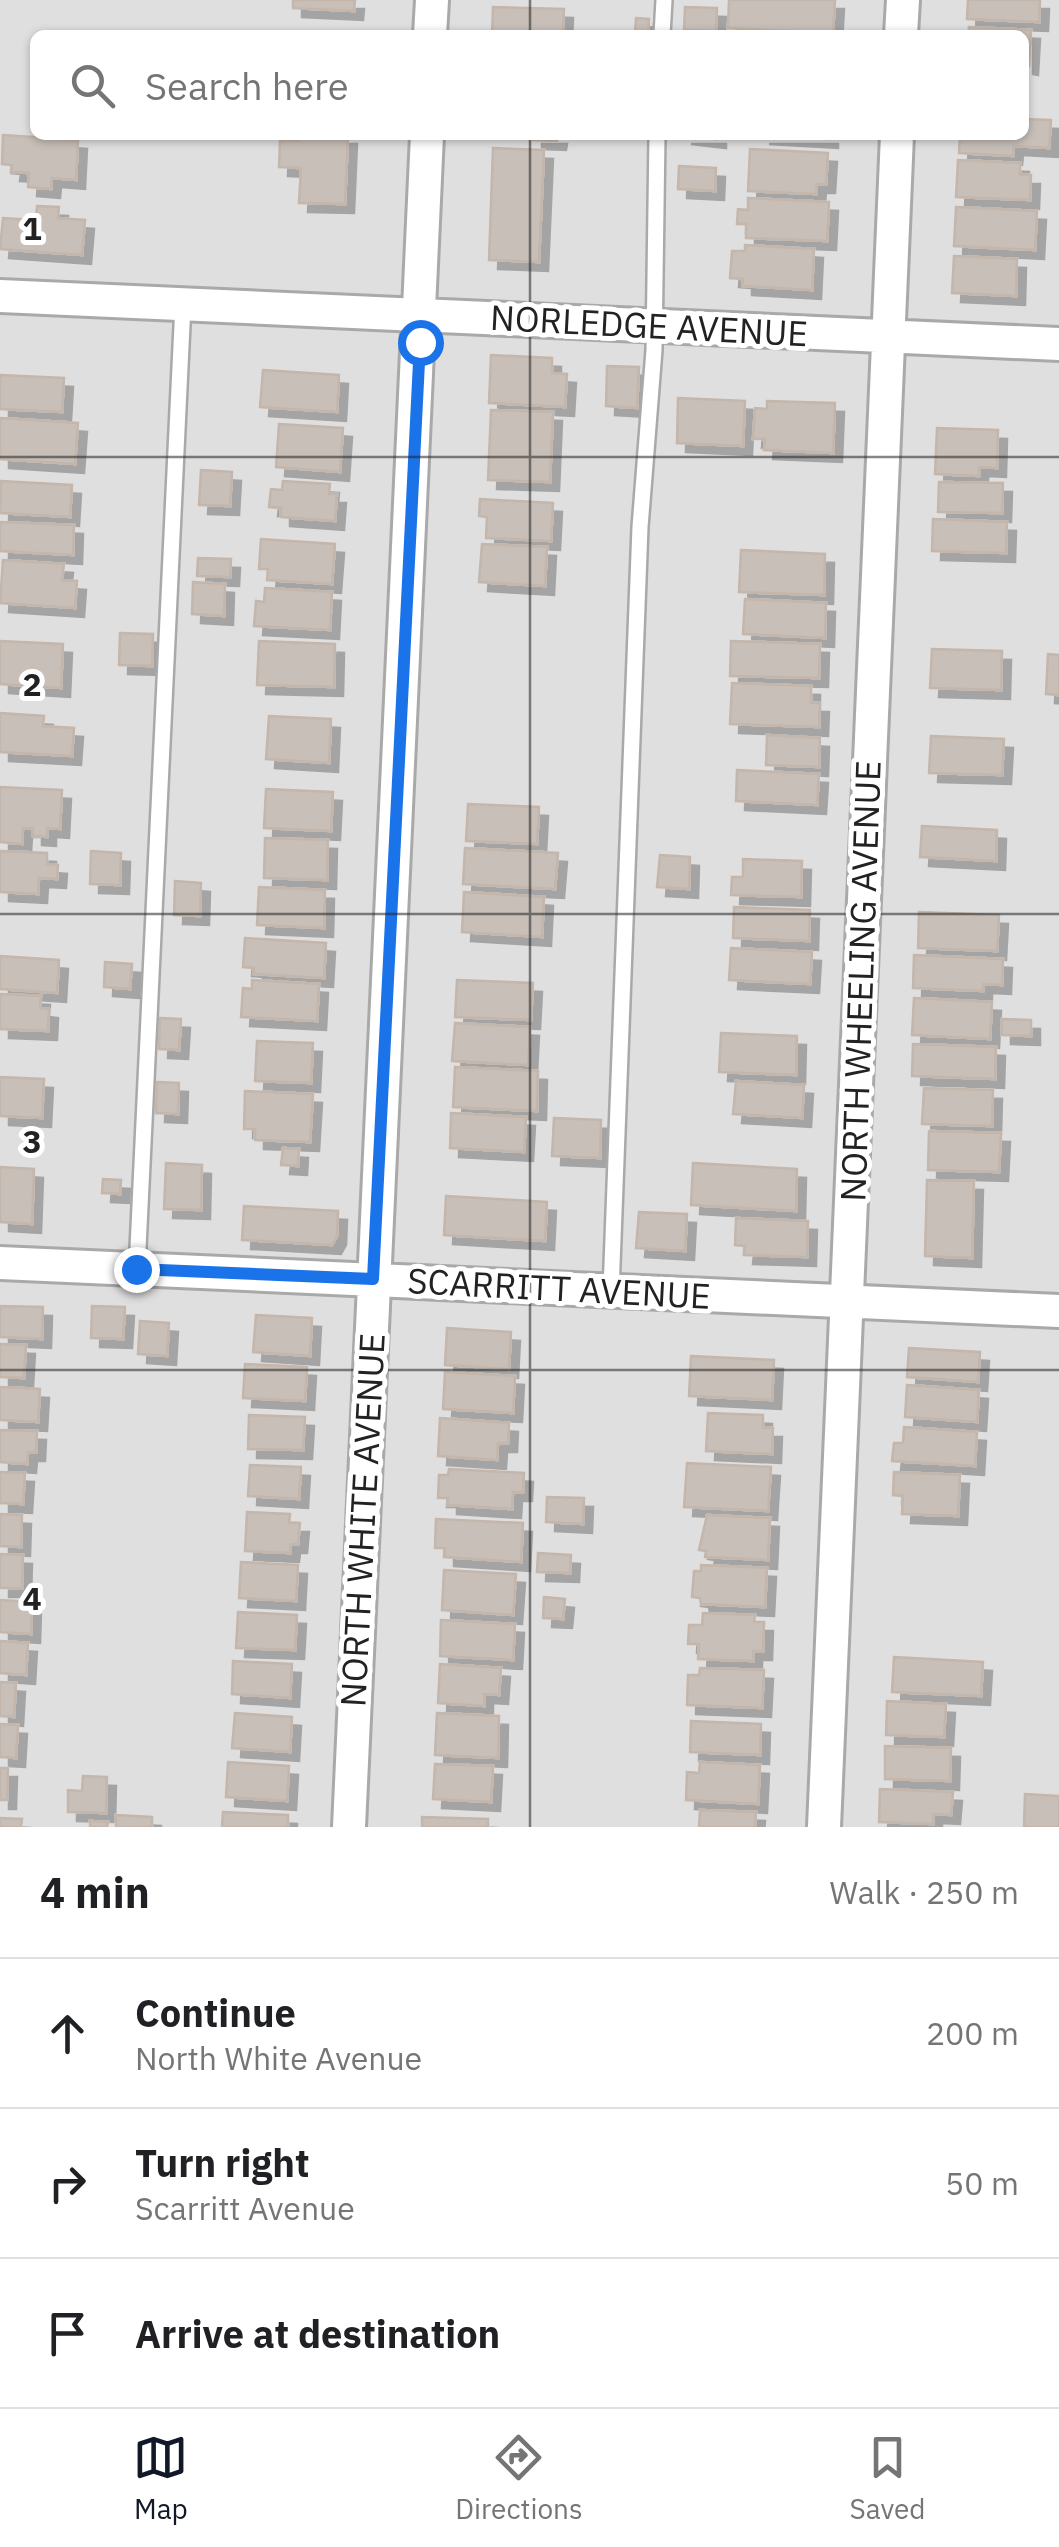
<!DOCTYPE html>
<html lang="en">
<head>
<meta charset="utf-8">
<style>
	:root { --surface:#fff; --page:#f6f6f6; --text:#202124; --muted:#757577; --line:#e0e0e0; --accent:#111827 }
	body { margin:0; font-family:"IBM Plex Sans",sans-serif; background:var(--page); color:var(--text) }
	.stop { position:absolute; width:30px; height:30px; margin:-22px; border:8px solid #1a73e8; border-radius:50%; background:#fff }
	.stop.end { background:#1a73e8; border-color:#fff; box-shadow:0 2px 10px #0008 }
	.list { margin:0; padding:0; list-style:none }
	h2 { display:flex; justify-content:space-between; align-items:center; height:130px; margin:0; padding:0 40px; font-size:42px }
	h2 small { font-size:32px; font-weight:400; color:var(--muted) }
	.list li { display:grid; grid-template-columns:65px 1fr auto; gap:30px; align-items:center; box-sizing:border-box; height:150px; padding:0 40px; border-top:2px solid var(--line) }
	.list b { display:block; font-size:38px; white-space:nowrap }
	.list p { margin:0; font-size:32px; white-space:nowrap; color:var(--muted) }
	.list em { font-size:32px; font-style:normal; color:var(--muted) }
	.icon { flex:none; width:55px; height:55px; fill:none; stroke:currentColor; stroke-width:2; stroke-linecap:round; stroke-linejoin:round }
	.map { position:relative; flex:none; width:1059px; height:1827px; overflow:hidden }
	.search { position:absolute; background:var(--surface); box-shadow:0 2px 8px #0004; left:30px; right:30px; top:30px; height:110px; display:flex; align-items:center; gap:25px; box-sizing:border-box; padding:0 35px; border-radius:15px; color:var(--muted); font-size:38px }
	.sheet { height:580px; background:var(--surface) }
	nav { display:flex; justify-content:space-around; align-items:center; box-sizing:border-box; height:140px; border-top:2px solid var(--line); background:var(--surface); font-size:28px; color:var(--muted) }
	nav a { display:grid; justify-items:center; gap:5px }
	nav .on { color:var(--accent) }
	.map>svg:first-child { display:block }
	.residential { fill:#e0dfdf; fill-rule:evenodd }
	.building { fill:#c7bfb8; stroke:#c4b6ab; stroke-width:2.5; filter:url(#shadow) }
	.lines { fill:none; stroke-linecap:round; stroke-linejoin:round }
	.service-casing { stroke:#a9a9a9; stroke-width:20 }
	.minor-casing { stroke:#a9a9a9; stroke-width:38 }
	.service { stroke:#fff; stroke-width:15 }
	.minor { stroke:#fff; stroke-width:32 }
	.route { stroke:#1a73e8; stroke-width:12 }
	.grid { fill:none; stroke:#222; stroke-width:2.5; stroke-opacity:0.55 }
	.labels { text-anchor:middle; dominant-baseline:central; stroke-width:10; stroke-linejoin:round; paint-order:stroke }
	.street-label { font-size:35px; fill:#222; stroke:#fff }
	.grid-label { font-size:32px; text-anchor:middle; font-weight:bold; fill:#222; stroke:#fff; stroke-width:10; stroke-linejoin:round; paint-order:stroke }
</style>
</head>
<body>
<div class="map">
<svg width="1059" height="1827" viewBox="0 0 1059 1827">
	<defs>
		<filter id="shadow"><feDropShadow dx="9" dy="9" stdDeviation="0" flood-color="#0004"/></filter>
	</defs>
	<rect width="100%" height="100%" fill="#f2efe9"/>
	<!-- residential -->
	<path class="residential" d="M 0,0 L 1059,0 L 1059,1827 L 0,1827 ZM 35,35 L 1024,35 L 1024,135 L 35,135 Z"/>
	<!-- building -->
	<path class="building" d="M 293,0 L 355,0 L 354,11 L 293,8 Z
		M 729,0 L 835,0 L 833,33 L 728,28 Z
		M 968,0 L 1040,0 L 1039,22 L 967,19 Z
		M 493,7 L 564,9 L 563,31 L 492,35 Z
		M 685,7 L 717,8 L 716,31 L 684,30 Z
		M 636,18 L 649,19 L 648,34 L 635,34 Z
		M 969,27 L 1031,30 L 1029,66 L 1024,65 L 1024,35 L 968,35 Z
		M 1024,119 L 1051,120 L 1049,148 L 1014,146 L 1013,156 L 959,153 L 960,135 L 1024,135 Z
		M 3,135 L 78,140 L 76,180 L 52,178 L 51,189 L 28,187 L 29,173 L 11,172 L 12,165 L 2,164 Z
		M 300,135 L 348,135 L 345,204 L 299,203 L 301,168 L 279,167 L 280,141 L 300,141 Z
		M 533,135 L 558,135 L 557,141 L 533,140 Z
		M 682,135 L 717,135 L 717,139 Z
		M 760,135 L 829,135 L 829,139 Z
		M 493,148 L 544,150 L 539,262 L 489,260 Z
		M 750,149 L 828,153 L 826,184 L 817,184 L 816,194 L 748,191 Z
		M 958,160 L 1020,163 L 1020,175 L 1031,175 L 1030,200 L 956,197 Z
		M 679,166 L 716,168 L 715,191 L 678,189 Z
		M 748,198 L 829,202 L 827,241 L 746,238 L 746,224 L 737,224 L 738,209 L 748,210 Z
		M 37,206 L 59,207 L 58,218 L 85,220 L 82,255 L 0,249 L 3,218 L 36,220 Z
		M 956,207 L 1037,211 L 1035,250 L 954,246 Z
		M 745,245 L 814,249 L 812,290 L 743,286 L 743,279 L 730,278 L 732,251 L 745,251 Z
		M 954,256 L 1017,259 L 1016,296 L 952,293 Z
		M 491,355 L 552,358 L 552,373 L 567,374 L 565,407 L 489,403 Z
		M 607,366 L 639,367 L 637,408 L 606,406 Z
		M 263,370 L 339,375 L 337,412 L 260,407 Z
		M 0,375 L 64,378 L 62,412 L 0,409 Z
		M 678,398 L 745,401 L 743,446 L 677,443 Z
		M 767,401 L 835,403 L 833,453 L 764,450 L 765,439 L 753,439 L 755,408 L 767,409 Z
		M 491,410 L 553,412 L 550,482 L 488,480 Z
		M 0,418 L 78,423 L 75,464 L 0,459 Z
		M 279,424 L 343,428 L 340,472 L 276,467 Z
		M 937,428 L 998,430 L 997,468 L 979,467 L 979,476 L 935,474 Z
		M 201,470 L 232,472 L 230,506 L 199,505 Z
		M 1,481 L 72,485 L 70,517 L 0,513 Z
		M 283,481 L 330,484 L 329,494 L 337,494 L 335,521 L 281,517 L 281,508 L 269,507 L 271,489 L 282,490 Z
		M 939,482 L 1003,483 L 1002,513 L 938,512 Z
		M 480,499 L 553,503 L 551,541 L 486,538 L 487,517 L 479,516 Z
		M 933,519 L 1007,522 L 1006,553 L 932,551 Z
		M 0,522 L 74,525 L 73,555 L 0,551 Z
		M 261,539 L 335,544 L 332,584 L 267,580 L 268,569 L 259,569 Z
		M 482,544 L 547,547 L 545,586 L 479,582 Z
		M 741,550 L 825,554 L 824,595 L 739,592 Z
		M 198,558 L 231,559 L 230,577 L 197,576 Z
		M 3,560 L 64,564 L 62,580 L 77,581 L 75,608 L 0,603 Z
		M 193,582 L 225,584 L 224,616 L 192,614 Z
		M 265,588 L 332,592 L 330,630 L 254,626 L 256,601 L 264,602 Z
		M 745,599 L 826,603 L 825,638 L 743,634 Z
		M 120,633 L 153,634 L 152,666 L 119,665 Z
		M 0,641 L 63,644 L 61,688 L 0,684 Z
		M 259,641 L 335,644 L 334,687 L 257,685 Z
		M 731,641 L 820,644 L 819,678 L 730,676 Z
		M 932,649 L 1002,651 L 1001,690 L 930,688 Z
		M 1048,654 L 1059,655 L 1059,695 L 1046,694 Z
		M 732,683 L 811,686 L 811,703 L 820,703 L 819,727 L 730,724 Z
		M 0,713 L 44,716 L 43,726 L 74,728 L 72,756 L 0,752 Z
		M 269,716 L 331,719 L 329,763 L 266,759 Z
		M 767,735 L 820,738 L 819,767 L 766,765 Z
		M 931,736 L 1004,739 L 1002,775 L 929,773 Z
		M 737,770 L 819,774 L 817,805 L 736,801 Z
		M 0,787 L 62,790 L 60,829 L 47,828 L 47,837 L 33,836 L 33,828 L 23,828 L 22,844 L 0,842 Z
		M 266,789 L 333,792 L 331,831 L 264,828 Z
		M 468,804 L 539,807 L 537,844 L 466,841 Z
		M 922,826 L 997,830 L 996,861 L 920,857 Z
		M 265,838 L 328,840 L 327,880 L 264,878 Z
		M 465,848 L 558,853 L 555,889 L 463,884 Z
		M 0,851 L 47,853 L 47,864 L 58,865 L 57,879 L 39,878 L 38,894 L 0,892 Z
		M 91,851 L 121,853 L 120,885 L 90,884 Z
		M 660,855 L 690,857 L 689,889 L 657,887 Z
		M 743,859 L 802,861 L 801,897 L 731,895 L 732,877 L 743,877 Z
		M 175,881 L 201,883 L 200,916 L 174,915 Z
		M 259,887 L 325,890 L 324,928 L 257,925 Z
		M 464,892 L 544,897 L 542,937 L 462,932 Z
		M 734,907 L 810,910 L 809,941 L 733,938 Z
		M 919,912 L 999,915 L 997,951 L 918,948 Z
		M 245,938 L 326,943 L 324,978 L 254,974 L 254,968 L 243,967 Z
		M 731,948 L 812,952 L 810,984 L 729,980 Z
		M 914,955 L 1003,959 L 1002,985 L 983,984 L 983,991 L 913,988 Z
		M 0,956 L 59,960 L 57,993 L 0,989 Z
		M 105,962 L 132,964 L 130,989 L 104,987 Z
		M 252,980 L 319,984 L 317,1021 L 241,1017 L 243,988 L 252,989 Z
		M 457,980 L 533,983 L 531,1020 L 455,1017 Z
		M 0,994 L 41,996 L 40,1008 L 49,1009 L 48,1031 L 0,1029 Z
		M 914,998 L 992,1002 L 990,1039 L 912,1035 Z
		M 160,1018 L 181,1019 L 179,1050 L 159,1049 Z
		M 1002,1019 L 1031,1020 L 1031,1036 L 1002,1035 Z
		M 455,1023 L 530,1027 L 528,1065 L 452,1061 Z
		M 721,1033 L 797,1036 L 796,1075 L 719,1072 Z
		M 257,1041 L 313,1043 L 311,1083 L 255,1081 Z
		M 913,1044 L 996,1047 L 995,1079 L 912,1076 Z
		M 455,1067 L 538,1071 L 537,1111 L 453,1107 Z
		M 0,1077 L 44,1079 L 42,1118 L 0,1116 Z
		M 736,1081 L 804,1085 L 802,1118 L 733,1114 Z
		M 157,1082 L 179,1083 L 178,1114 L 156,1113 Z
		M 924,1088 L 993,1090 L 992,1126 L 922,1124 Z
		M 245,1091 L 313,1094 L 310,1142 L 255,1140 L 255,1129 L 244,1129 Z
		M 451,1113 L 526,1117 L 524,1152 L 450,1148 Z
		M 554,1118 L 601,1120 L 600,1158 L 552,1156 Z
		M 929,1131 L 1001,1133 L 999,1172 L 928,1170 Z
		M 283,1148 L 299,1149 L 298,1166 L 281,1165 Z
		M 166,1163 L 202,1165 L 201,1210 L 164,1209 Z
		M 693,1163 L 797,1169 L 796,1211 L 691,1205 Z
		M 0,1167 L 34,1169 L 32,1224 L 0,1222 Z
		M 103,1179 L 121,1180 L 120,1194 L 102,1193 Z
		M 927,1180 L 974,1181 L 972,1258 L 925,1256 Z
		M 446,1196 L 547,1202 L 545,1241 L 444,1235 Z
		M 244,1206 L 338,1211 L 337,1236 L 332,1245 L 242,1240 Z
		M 639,1212 L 687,1214 L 685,1251 L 636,1248 Z
		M 736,1218 L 808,1221 L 807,1257 L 744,1255 L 745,1246 L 735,1245 Z
		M 0,1306 L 43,1307 L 42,1339 L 0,1337 Z
		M 92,1306 L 125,1307 L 123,1339 L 91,1338 Z
		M 256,1315 L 312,1318 L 310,1356 L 253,1352 Z
		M 140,1321 L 169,1323 L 167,1356 L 138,1354 Z
		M 447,1328 L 511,1332 L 509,1369 L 445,1365 Z
		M 0,1344 L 26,1345 L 24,1378 L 0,1377 Z
		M 909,1348 L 980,1352 L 978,1382 L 907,1377 Z
		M 691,1356 L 774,1360 L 772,1400 L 689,1396 Z
		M 245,1364 L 307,1367 L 305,1401 L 243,1398 Z
		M 445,1372 L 515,1376 L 513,1413 L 443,1409 Z
		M 907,1385 L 979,1390 L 977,1422 L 905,1417 Z
		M 0,1387 L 40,1389 L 38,1422 L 0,1420 Z
		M 708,1413 L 763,1415 L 763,1428 L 773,1428 L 772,1454 L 706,1451 Z
		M 249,1415 L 305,1417 L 303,1450 L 248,1449 Z
		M 440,1418 L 509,1423 L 508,1443 L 498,1443 L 497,1460 L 438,1456 Z
		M 904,1427 L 977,1432 L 975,1466 L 892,1461 L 894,1443 L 903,1443 Z
		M 0,1430 L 37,1431 L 36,1452 L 28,1452 L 27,1464 L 0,1462 Z
		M 687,1463 L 771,1467 L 768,1511 L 684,1507 Z
		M 250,1465 L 301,1467 L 299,1499 L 248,1496 Z
		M 449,1469 L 524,1473 L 523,1492 L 513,1492 L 512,1509 L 448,1505 L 448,1498 L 438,1498 L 439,1475 L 448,1475 Z
		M 0,1472 L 25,1473 L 23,1504 L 0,1503 Z
		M 894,1472 L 960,1475 L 958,1516 L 902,1514 L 903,1496 L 893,1495 Z
		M 547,1497 L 584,1498 L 583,1524 L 546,1522 Z
		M 247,1512 L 290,1514 L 289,1523 L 300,1523 L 298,1544 L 291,1544 L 290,1553 L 245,1551 Z
		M 0,1514 L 22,1515 L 21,1547 L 0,1546 Z
		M 707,1515 L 770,1518 L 768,1560 L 705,1557 L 706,1551 L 699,1550 Z
		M 436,1519 L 523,1523 L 521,1562 L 445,1557 L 445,1548 L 435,1548 Z
		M 538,1553 L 571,1555 L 570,1573 L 537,1572 Z
		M 0,1554 L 23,1555 L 22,1588 L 0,1588 Z
		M 241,1562 L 298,1565 L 296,1601 L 239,1598 Z
		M 701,1565 L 767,1568 L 765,1607 L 701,1604 L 700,1598 L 692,1597 L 694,1571 L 701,1571 Z
		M 444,1570 L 516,1574 L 513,1615 L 442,1610 Z
		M 544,1597 L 565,1599 L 563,1619 L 543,1618 Z
		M 0,1600 L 32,1602 L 31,1634 L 0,1632 Z
		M 238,1612 L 297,1615 L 295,1650 L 236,1648 Z
		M 703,1613 L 755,1615 L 754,1622 L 764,1622 L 763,1651 L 753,1651 L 753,1661 L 698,1659 L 699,1644 L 688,1644 L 689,1625 L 702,1625 Z
		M 441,1620 L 515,1624 L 513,1660 L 440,1656 Z
		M 0,1641 L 28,1643 L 26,1675 L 0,1673 Z
		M 894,1657 L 983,1662 L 981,1696 L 892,1692 Z
		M 233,1661 L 292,1664 L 290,1698 L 232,1694 Z
		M 440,1664 L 501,1668 L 499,1695 L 484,1694 L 484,1706 L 438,1703 Z
		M 700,1668 L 764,1670 L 762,1708 L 687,1705 L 688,1675 L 699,1675 Z
		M 0,1682 L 16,1683 L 14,1717 L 0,1716 Z
		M 887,1701 L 946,1704 L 944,1737 L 886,1735 Z
		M 235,1713 L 292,1717 L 290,1752 L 232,1748 Z
		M 437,1713 L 499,1716 L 498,1758 L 435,1755 Z
		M 691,1721 L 761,1724 L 760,1755 L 690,1752 Z
		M 0,1724 L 18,1725 L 16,1758 L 0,1757 Z
		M 885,1746 L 951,1748 L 950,1781 L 885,1779 Z
		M 228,1762 L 289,1766 L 287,1801 L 226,1797 Z
		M 700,1762 L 760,1765 L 758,1804 L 686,1800 L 687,1772 L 699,1773 Z
		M 435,1764 L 493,1766 L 491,1802 L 433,1799 Z
		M 0,1768 L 8,1768 L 7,1800 L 0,1800 Z
		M 83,1776 L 107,1777 L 106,1813 L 68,1812 L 68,1790 L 82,1791 Z
		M 880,1789 L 953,1792 L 951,1815 L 933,1814 L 933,1824 L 879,1822 Z
		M 1025,1794 L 1059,1796 L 1059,1827 L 1024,1827 Z
		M 700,1810 L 756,1812 L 755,1827 L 699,1827 Z
		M 223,1812 L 288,1815 L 288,1827 L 222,1827 Z
		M 116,1815 L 152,1817 L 152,1827 L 116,1827 Z
		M 422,1817 L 488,1819 L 488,1827 L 422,1827 Z
		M 0,1818 L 22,1819 L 21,1827 L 0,1827 Z
		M 90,1821 L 108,1822 L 107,1827 L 90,1827 Z"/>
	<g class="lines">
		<!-- service casing -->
		<g class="service-casing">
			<path id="service" d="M 662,35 L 664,0
				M 137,1269 L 183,304
				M 611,1291 L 640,527 L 654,350 L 657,135"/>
		</g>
		<!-- minor casing -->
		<g class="minor-casing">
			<path id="minor" d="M 430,35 L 432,0
				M 901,35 L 903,0
				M 0,296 L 1059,344
				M 0,1263 L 1059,1311
				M 349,1827 L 427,135
				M 824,1827 L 897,135"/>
		</g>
		<!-- service -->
		<use href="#service" class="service"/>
		<!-- minor -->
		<use href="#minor" class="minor"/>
	</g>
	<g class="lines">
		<!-- route -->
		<path class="route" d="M 136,1269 L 373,1279 L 420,342"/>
	</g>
	<!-- grid -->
	<path class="grid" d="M 530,0 L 530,35M 530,135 L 530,1827M 0,457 L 1059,457M 0,914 L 1059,914M 0,1370 L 1059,1370"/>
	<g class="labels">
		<!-- street labels -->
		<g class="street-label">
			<text transform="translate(649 325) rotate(3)">NORLEDGE AVENUE</text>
			<text transform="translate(860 981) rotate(-88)">NORTH WHEELING AVENUE</text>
			<text transform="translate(559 1288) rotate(3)">SCARRITT AVENUE</text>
			<text transform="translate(362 1520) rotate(-87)">NORTH WHITE AVENUE</text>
		</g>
	</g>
	<g class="grid-label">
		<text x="32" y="240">1</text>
		<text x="32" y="696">2</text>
		<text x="32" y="1153">3</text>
		<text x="32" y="1610">4</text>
	</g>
</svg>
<div class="stop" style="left:420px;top:342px"></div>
<div class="stop end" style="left:136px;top:1269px"></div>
<div class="search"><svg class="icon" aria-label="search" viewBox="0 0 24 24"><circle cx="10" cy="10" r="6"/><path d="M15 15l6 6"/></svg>Search here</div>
</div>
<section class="sheet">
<h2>4 min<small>Walk · 250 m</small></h2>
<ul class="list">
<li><svg class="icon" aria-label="ahead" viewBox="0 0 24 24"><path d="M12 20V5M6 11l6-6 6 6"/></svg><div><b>Continue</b><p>North White Avenue</p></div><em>200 m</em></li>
<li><svg class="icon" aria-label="right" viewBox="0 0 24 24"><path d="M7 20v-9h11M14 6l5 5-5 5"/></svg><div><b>Turn right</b><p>Scarritt Avenue</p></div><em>50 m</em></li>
<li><svg class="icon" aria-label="arrive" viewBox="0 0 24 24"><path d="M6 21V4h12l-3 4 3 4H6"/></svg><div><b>Arrive at destination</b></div></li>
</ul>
</section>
<nav>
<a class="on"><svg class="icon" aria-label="map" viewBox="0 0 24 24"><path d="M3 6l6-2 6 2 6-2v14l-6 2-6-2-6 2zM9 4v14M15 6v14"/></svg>Map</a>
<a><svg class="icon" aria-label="directions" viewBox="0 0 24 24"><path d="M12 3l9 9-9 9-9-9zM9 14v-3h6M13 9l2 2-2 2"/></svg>Directions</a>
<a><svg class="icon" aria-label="saved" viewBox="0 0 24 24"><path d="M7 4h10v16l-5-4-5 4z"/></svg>Saved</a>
</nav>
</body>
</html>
